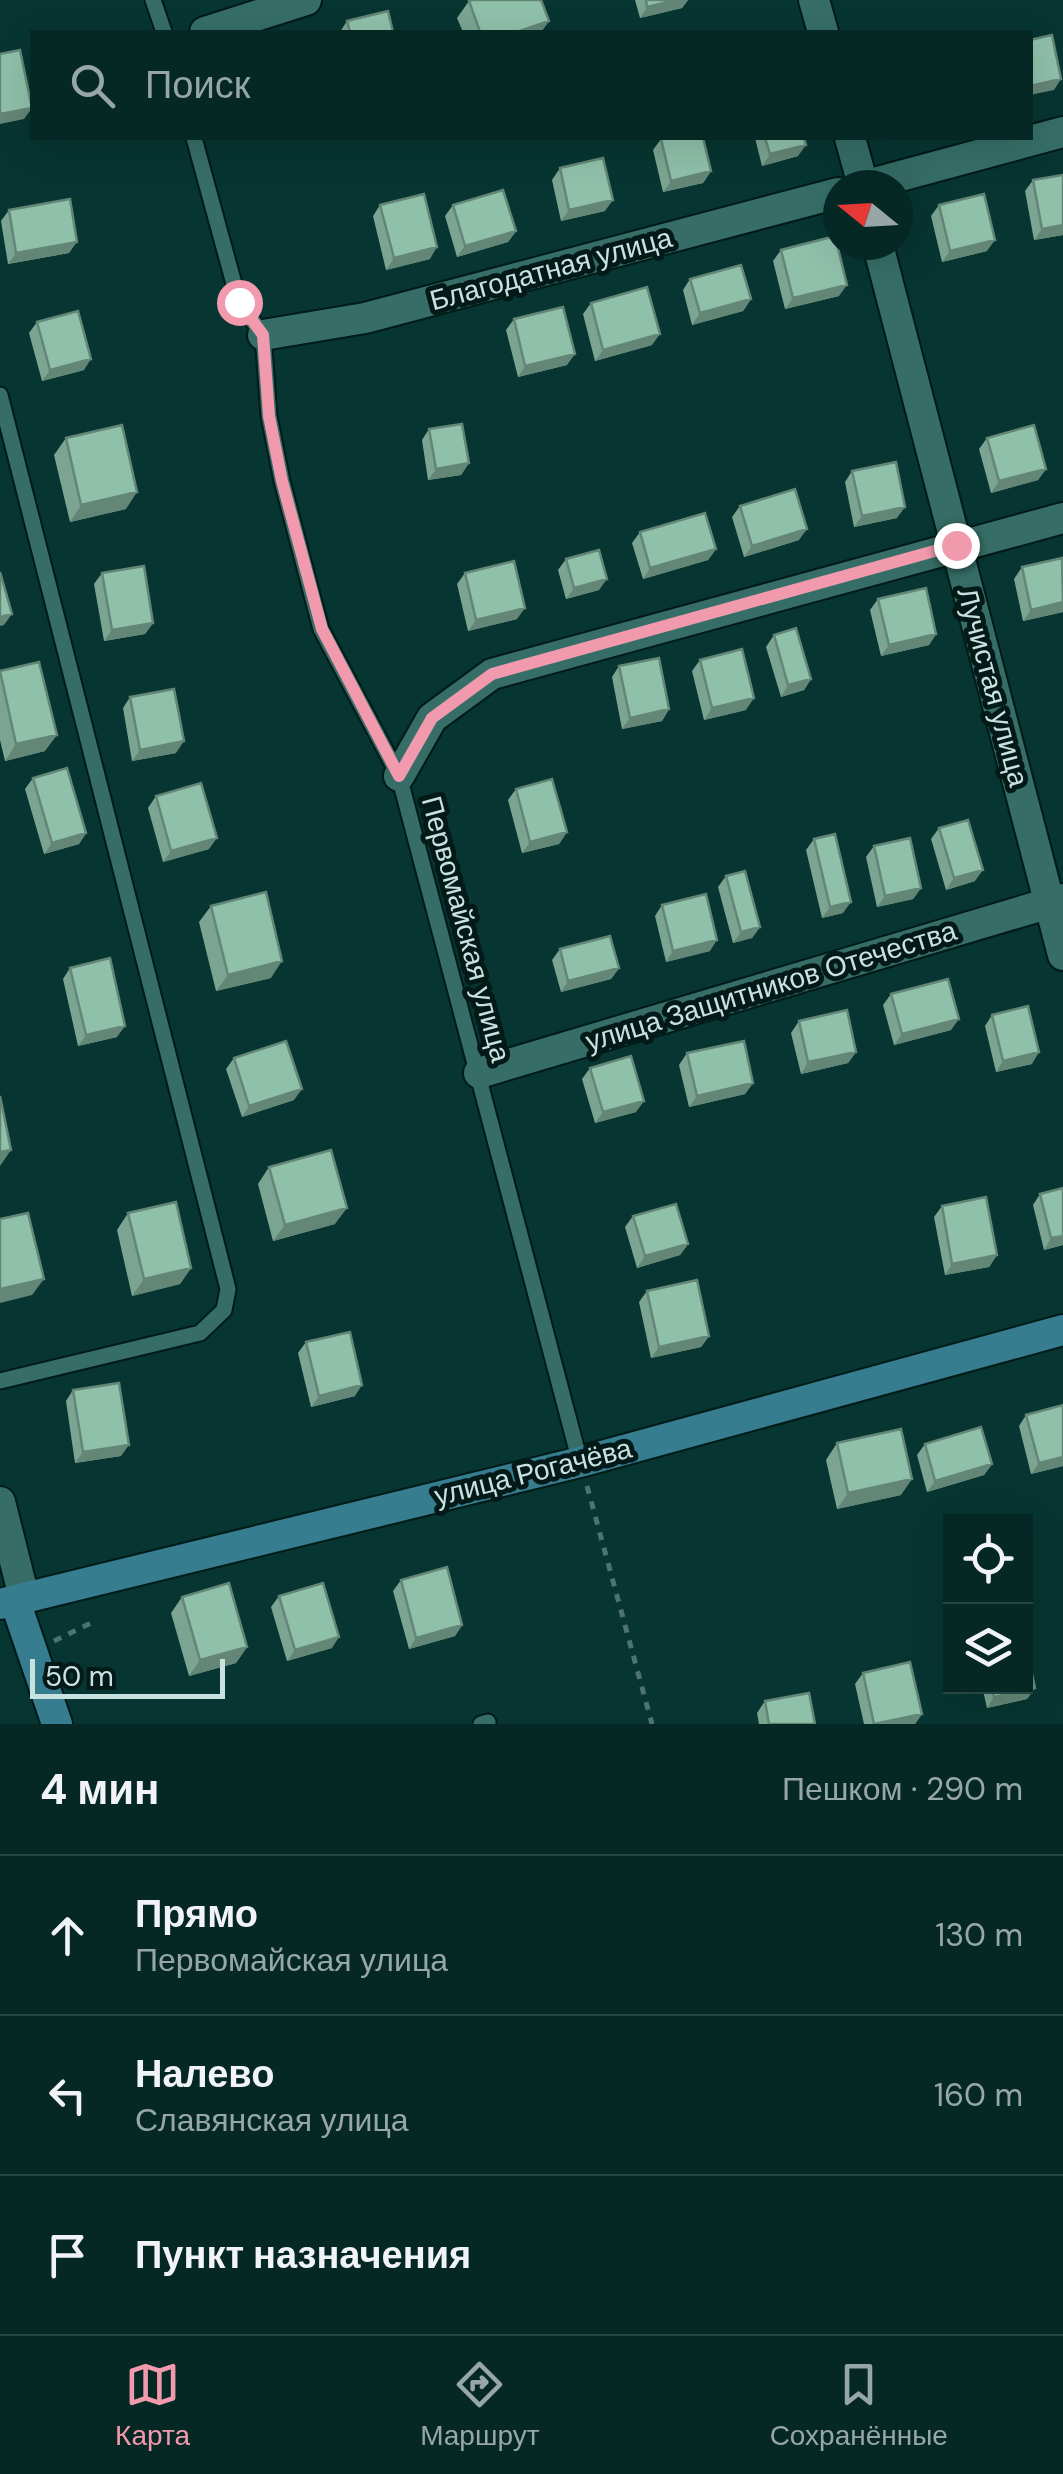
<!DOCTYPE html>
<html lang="ru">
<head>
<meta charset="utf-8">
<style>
	:root { --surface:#052825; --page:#0e302d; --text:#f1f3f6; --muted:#97a6a7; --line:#264442; --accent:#f29aad }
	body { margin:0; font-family:"DM Sans",sans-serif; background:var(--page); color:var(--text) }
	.controls { position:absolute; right:30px; bottom:30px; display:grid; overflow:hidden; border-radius:0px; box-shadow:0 10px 40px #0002 }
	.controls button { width:90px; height:90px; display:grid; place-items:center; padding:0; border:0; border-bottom:2px solid var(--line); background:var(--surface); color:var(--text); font:50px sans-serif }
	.compass { position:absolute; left:823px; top:170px; width:90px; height:90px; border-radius:50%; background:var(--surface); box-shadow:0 10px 40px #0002; rotate:288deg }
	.scale { position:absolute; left:30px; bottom:25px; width:195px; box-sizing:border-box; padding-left:10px; border:5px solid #c8e3df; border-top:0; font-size:28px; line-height:35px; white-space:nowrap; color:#c8e3df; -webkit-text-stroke:8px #031a18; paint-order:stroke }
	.stop { position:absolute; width:30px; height:30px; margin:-22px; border:8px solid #f29aad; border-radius:50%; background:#fff }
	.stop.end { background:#f29aad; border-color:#fff; box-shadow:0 2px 10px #0008 }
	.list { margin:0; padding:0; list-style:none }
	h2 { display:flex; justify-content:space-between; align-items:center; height:130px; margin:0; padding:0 40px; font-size:42px }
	h2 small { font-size:32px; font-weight:400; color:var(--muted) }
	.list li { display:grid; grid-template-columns:65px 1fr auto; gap:30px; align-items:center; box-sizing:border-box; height:160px; padding:0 40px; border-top:2px solid var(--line) }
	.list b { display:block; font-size:38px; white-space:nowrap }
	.list p { margin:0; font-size:32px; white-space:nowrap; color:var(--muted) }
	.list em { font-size:32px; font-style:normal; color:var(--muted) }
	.icon { flex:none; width:55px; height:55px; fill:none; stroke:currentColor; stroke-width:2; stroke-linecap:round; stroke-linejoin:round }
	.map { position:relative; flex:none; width:1063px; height:1724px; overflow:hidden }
	.search { position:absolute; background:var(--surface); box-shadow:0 10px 40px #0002; left:30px; right:30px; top:30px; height:110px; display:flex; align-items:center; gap:25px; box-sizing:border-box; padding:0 35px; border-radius:0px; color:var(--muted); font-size:38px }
	.sheet { height:610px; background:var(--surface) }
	nav { display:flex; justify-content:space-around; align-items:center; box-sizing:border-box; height:140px; border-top:2px solid var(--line); background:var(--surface); font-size:28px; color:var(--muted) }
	nav a { display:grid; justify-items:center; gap:5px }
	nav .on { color:var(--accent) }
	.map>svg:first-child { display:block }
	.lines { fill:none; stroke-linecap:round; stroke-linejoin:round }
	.lane-casing { stroke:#001b18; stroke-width:19 }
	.street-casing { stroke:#001b18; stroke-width:34 }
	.secondary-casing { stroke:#001b18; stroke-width:34 }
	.path { stroke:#4c736f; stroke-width:5; stroke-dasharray:8 8; stroke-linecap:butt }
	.lane { stroke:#366e67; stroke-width:15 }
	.street { stroke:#366e67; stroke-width:30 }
	.secondary { stroke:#377d90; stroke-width:30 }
	.wall { fill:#7ba592 }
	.shaded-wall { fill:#648677 }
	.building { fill:#8fc0aa; stroke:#648677; stroke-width:2.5 }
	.route { stroke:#f29aad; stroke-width:12 }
	.labels { text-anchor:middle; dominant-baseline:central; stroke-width:10; stroke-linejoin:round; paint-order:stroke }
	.street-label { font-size:28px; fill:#c8e3df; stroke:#031a18 }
</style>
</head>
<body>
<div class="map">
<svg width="1063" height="1724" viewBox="0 0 1063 1724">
	<rect width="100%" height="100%" fill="#073531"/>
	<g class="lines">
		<!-- lane casing -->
		<g class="lane-casing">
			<path id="lane" d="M 153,0 L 164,32
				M 194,138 L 239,302 L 263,335 L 269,416 L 282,481 L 321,629 L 399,776 L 580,1462
				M 0,395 L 228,1289 L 224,1310 L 200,1333 L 0,1381
				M 481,1724 L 488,1722"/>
		</g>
		<!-- street casing -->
		<g class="street-casing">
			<path id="street" d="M 814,0 L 823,32
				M 205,32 L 306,0
				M 850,138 L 863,185
				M 867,185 L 1063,132
				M 878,245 L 1063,955
				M 263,335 L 365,318 L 838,193
				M 399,776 L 432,718 L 492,674 L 1063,518
				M 479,1073 L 1063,899
				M 0,1502 L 24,1597"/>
		</g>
		<!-- secondary casing -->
		<g class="secondary-casing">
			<path id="secondary" d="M 15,1601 L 57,1724
				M 0,1604 L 580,1462 L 1063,1330"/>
		</g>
		<!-- path -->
		<path class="path" d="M 587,1486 L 652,1724
			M 54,1641 L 97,1620"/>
		<!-- lane -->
		<use href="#lane" class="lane"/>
		<!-- street -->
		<use href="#street" class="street"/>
		<!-- secondary -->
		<use href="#secondary" class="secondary"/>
	</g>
	<!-- wall -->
	<path class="wall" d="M 635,0 L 688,0 L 682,8 L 640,18 Z
		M 469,1 L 549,21 L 541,32 L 463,32 L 457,18 Z
		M 347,21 L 393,32 L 340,32 Z
		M 755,138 L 804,138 L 798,156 L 762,166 Z
		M 661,139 L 711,171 L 703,183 L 663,192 L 653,150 Z
		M 560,168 L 605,211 L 561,221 L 552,180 Z
		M 1063,175 L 1063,235 L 1034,240 L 1025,191 L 1033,180 Z
		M 380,205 L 430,259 L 386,270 L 373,216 Z
		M 453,205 L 516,231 L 508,242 L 457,257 L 445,216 Z
		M 939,205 L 987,251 L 942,262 L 931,216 Z
		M 9,210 L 69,253 L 8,264 L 1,221 Z
		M 781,250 L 839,296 L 785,309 L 773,261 Z
		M 690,279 L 751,299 L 743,311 L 692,325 L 683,290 Z
		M 591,303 L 652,345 L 595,361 L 583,314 Z
		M 514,319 L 567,365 L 518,377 L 506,330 Z
		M 37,322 L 84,370 L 42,381 L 29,333 Z
		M 429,429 L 469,463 L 461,475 L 428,480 L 422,440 Z
		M 66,438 L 126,509 L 70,522 L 54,455 Z
		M 987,438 L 1046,469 L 1038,480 L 991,493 L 979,449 Z
		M 852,471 L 897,518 L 854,527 L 845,482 Z
		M 740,506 L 799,540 L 744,557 L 732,517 Z
		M 640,532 L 716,549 L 708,560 L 643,579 L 632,543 Z
		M 566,559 L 599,590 L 566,599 L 558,570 Z
		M 1022,567 L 1063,612 L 1023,621 L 1014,579 Z
		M 102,573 L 153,623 L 145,634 L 104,641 L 94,584 Z
		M 465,573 L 517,619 L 468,631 L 457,584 Z
		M 878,599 L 936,634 L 929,645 L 881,656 L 870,610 Z
		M 774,635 L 811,679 L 804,690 L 781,697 L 766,647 Z
		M 700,660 L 746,710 L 704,720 L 692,671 Z
		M 619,666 L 669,709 L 662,721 L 622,729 L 612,677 Z
		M 0,671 L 45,751 L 5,761 L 0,740 Z
		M 130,697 L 176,753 L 132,761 L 123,708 Z
		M 33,778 L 86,833 L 79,844 L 44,854 L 25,789 Z
		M 516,789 L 567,832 L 559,844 L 522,853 L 508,800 Z
		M 156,796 L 209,849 L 163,862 L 148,808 Z
		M 939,828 L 975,881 L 946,890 L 931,839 Z
		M 814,839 L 843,913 L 822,918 L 806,850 Z
		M 874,846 L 921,888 L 913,899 L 877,907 L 866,857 Z
		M 726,876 L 760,927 L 752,938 L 733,943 L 718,887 Z
		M 662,905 L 710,951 L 666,962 L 655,916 Z
		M 211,906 L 271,978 L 216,991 L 199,922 Z
		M 560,949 L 619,968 L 611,979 L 561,992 L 552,960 Z
		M 70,968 L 117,1037 L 78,1046 L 63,979 Z
		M 891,994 L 951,1030 L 894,1045 L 883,1005 Z
		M 992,1015 L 1032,1064 L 996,1072 L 985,1026 Z
		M 799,1021 L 856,1052 L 848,1063 L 801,1074 L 791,1033 Z
		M 687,1053 L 753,1083 L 745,1094 L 689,1107 L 679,1065 Z
		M 234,1058 L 294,1100 L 242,1117 L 226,1069 Z
		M 590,1068 L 636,1112 L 595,1123 L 582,1079 Z
		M 269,1167 L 335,1224 L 273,1241 L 258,1184 Z
		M 1063,1188 L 1063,1245 L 1044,1250 L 1033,1205 L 1040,1194 Z
		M 942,1206 L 997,1255 L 989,1267 L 945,1275 L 934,1217 Z
		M 128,1213 L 191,1268 L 180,1284 L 132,1296 L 117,1230 Z
		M 633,1216 L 688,1244 L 680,1255 L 637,1268 L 625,1227 Z
		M 647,1291 L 709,1336 L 701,1347 L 651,1358 L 639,1302 Z
		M 306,1342 L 355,1396 L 311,1407 L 298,1353 Z
		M 73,1390 L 121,1456 L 75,1463 L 66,1401 Z
		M 1063,1405 L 1063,1466 L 1031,1474 L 1019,1426 L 1026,1415 Z
		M 837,1443 L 901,1495 L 837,1509 L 826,1460 Z
		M 925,1444 L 992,1464 L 984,1475 L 927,1492 L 917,1455 Z
		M 401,1580 L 462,1625 L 455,1636 L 409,1649 L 393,1591 Z
		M 279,1596 L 332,1648 L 287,1661 L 271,1607 Z
		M 182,1597 L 247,1647 L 236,1663 L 189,1676 L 171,1613 Z
		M 863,1673 L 922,1714 L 915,1724 L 864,1724 L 855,1684 Z
		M 982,1686 L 1026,1686 L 1035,1688 L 1027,1699 L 987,1708 Z
		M 765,1701 L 815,1724 L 759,1724 L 757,1713 Z"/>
	<!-- shaded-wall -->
	<path class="shaded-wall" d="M 676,0 L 688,0 L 682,8 L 640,18 L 647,7 Z
		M 549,21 L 541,32 L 517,32 Z
		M 1061,79 L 1054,90 L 1030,95 L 1030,86 Z
		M 32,108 L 24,119 L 0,124 L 0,114 Z
		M 806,145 L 798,156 L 762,166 L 770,154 Z
		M 711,171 L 703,183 L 663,192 L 671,181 Z
		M 613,200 L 605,211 L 561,221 L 569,210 Z
		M 1063,225 L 1063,235 L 1034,240 L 1042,229 Z
		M 516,231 L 508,242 L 457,257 L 465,246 Z
		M 995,240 L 987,251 L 942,262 L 950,251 Z
		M 77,242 L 69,253 L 8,264 L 16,253 Z
		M 437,247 L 430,259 L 386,270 L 394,258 Z
		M 847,285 L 839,296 L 785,309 L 793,298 Z
		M 751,299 L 743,311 L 692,325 L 700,313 Z
		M 660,334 L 652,345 L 595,361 L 603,350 Z
		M 575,354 L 567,365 L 518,377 L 525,366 Z
		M 91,359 L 84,370 L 42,381 L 50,370 Z
		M 469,463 L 461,475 L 428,480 L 436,469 Z
		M 1046,469 L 1038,480 L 991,493 L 999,481 Z
		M 137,492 L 126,509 L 70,522 L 81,505 Z
		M 905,507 L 897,518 L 854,527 L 862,516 Z
		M 807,529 L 799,540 L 744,557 L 752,546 Z
		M 716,549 L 708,560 L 643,579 L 650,568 Z
		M 607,579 L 599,590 L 566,599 L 574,588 Z
		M 1063,602 L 1063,612 L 1023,621 L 1031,610 Z
		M 525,608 L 517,619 L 468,631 L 476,620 Z
		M 12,614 L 4,625 L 0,626 L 0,617 Z
		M 153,623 L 145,634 L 104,641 L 112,630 Z
		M 936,634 L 929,645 L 881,656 L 889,645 Z
		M 811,679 L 804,690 L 781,697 L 788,685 Z
		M 754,698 L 746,710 L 704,720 L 712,708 Z
		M 669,709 L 662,721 L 622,729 L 630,718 Z
		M 57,735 L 45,751 L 5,761 L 16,744 Z
		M 184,741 L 176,753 L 132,761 L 140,750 Z
		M 567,832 L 559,844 L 522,853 L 530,842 Z
		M 86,833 L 79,844 L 44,854 L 52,843 Z
		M 217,838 L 209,849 L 163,862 L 171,851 Z
		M 983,870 L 975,881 L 946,890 L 954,878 Z
		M 921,888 L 913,899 L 877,907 L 885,896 Z
		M 851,902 L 843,913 L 822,918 L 830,907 Z
		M 760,927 L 752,938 L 733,943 L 741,932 Z
		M 717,940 L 710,951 L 666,962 L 673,951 Z
		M 282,961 L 271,978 L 216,991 L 228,975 Z
		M 619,968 L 611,979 L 561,992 L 568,981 Z
		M 959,1019 L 951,1030 L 894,1045 L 902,1034 Z
		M 125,1026 L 117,1037 L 78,1046 L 86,1035 Z
		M 856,1052 L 848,1063 L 801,1074 L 808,1062 Z
		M 1039,1052 L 1032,1064 L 996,1072 L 1003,1061 Z
		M 753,1083 L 745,1094 L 689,1107 L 697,1096 Z
		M 302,1089 L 294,1100 L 242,1117 L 249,1106 Z
		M 644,1101 L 636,1112 L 595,1123 L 603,1112 Z
		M 11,1150 L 0,1166 L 0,1152 Z
		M 347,1208 L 335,1224 L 273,1241 L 285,1225 Z
		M 1063,1236 L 1063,1245 L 1044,1250 L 1051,1238 Z
		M 688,1244 L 680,1255 L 637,1268 L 645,1256 Z
		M 997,1255 L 989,1267 L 945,1275 L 952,1264 Z
		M 191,1268 L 180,1284 L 132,1296 L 144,1279 Z
		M 44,1279 L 32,1295 L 0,1303 L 0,1289 Z
		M 709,1336 L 701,1347 L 651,1358 L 659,1347 Z
		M 362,1385 L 355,1396 L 311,1407 L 319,1396 Z
		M 129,1445 L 121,1456 L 75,1463 L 83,1452 Z
		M 1063,1457 L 1063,1466 L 1031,1474 L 1039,1463 Z
		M 992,1464 L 984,1475 L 927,1492 L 935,1481 Z
		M 912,1479 L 901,1495 L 837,1509 L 848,1493 Z
		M 462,1625 L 455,1636 L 409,1649 L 416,1638 Z
		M 339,1637 L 332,1648 L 287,1661 L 295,1650 Z
		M 247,1647 L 236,1663 L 189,1676 L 200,1660 Z
		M 1035,1688 L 1027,1699 L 987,1708 L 994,1697 Z
		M 922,1714 L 915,1724 L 879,1724 Z"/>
	<!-- building -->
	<path class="building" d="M 472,0 L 541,0 L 549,21 L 517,32 L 480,32 L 469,1 Z
		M 646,0 L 676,0 L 647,7 Z
		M 388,11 L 393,32 L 350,32 L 347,21 Z
		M 1052,35 L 1061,79 L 1030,86 L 1030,40 Z
		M 20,50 L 32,108 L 0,114 L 0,54 Z
		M 666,138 L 703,138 L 711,171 L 671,181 L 661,139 Z
		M 765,138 L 804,138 L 806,145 L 770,154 Z
		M 603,158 L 613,200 L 569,210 L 560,168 Z
		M 1063,175 L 1063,225 L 1042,229 L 1033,180 Z
		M 503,190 L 516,231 L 465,246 L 453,205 Z
		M 424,194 L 437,247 L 394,258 L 380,205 Z
		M 984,194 L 995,240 L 950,251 L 939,205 Z
		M 70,199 L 77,242 L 16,253 L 9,210 Z
		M 835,236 L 847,285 L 793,298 L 781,250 Z
		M 741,265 L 751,299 L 700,313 L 690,279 Z
		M 647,287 L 660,334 L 603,350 L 591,303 Z
		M 563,307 L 575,354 L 525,366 L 514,319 Z
		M 78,311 L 91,359 L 50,370 L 37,322 Z
		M 462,424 L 469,463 L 436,469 L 429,429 Z
		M 122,425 L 137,492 L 81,505 L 66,438 Z
		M 1034,425 L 1046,469 L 999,481 L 987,438 Z
		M 896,462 L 905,507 L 862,516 L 852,471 Z
		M 795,489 L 807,529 L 752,546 L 740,506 Z
		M 705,513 L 716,549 L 650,568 L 640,532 Z
		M 599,550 L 607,579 L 574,588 L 566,559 Z
		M 1062,558 L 1063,602 L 1031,610 L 1022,567 Z
		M 514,561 L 525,608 L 476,620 L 465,573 Z
		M 144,566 L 153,623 L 112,630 L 102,573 Z
		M 0,572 L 12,614 L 0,617 Z
		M 926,588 L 936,634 L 889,645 L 878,599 Z
		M 796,628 L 811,679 L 788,685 L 774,635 Z
		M 742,649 L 754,698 L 712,708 L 700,660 Z
		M 659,658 L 669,709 L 630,718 L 619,666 Z
		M 39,662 L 57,735 L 16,744 L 0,671 Z
		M 174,689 L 184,741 L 140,750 L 130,697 Z
		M 67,768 L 86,833 L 52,843 L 33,778 Z
		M 552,779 L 567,832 L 530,842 L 516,789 Z
		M 201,783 L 217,838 L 171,851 L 156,796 Z
		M 968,820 L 983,870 L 954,878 L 939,828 Z
		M 835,834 L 851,902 L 830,907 L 814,839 Z
		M 910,838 L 921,888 L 885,896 L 874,846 Z
		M 745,871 L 760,927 L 741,932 L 726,876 Z
		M 266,892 L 282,961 L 228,975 L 211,906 Z
		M 706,894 L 717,940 L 673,951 L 662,905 Z
		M 610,936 L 619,968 L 568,981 L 560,949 Z
		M 110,958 L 125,1026 L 86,1035 L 70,968 Z
		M 948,979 L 959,1019 L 902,1034 L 891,994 Z
		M 1028,1006 L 1039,1052 L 1003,1061 L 992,1015 Z
		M 847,1010 L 856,1052 L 808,1062 L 799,1021 Z
		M 286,1041 L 302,1089 L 249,1106 L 234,1058 Z
		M 744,1041 L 753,1083 L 697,1096 L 687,1053 Z
		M 631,1056 L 644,1101 L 603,1112 L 590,1068 Z
		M 0,1096 L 11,1150 L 0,1152 Z
		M 331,1150 L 347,1208 L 285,1225 L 269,1167 Z
		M 1063,1188 L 1063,1236 L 1051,1238 L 1040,1194 Z
		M 986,1197 L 997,1255 L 952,1264 L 942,1206 Z
		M 176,1202 L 191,1268 L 144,1279 L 128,1213 Z
		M 676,1204 L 688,1244 L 645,1256 L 633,1216 Z
		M 28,1213 L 44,1279 L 0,1289 L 0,1219 Z
		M 697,1280 L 709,1336 L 659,1347 L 647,1291 Z
		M 350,1332 L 362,1385 L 319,1396 L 306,1342 Z
		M 119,1383 L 129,1445 L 83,1452 L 73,1390 Z
		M 1063,1405 L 1063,1457 L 1039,1463 L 1026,1415 Z
		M 981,1427 L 992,1464 L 935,1481 L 925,1444 Z
		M 901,1429 L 912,1479 L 848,1493 L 837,1443 Z
		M 447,1567 L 462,1625 L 416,1638 L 401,1580 Z
		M 229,1583 L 247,1647 L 200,1660 L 182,1597 Z
		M 323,1583 L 339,1637 L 295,1650 L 279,1596 Z
		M 1026,1646 L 1035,1688 L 994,1697 L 992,1686 L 1026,1686 Z
		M 910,1662 L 922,1714 L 874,1724 L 863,1673 Z
		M 809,1693 L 815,1724 L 769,1724 L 765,1701 Z"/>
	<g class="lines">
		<!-- route -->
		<path class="route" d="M 239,302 L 263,335 L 269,416 L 282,481 L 322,629 L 399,776 L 432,718 L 492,674 L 956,545"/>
	</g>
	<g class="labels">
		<!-- street labels -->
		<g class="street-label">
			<text transform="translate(551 269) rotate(-15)">Благодатная улица</text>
			<text transform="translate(993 687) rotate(75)">Лучистая улица</text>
			<text transform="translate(466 929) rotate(75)">Первомайская улица</text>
			<text transform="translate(771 986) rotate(-17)">улица Защитников Отечества</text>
			<text transform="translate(533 1472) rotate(-14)">улица Рогачёва</text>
		</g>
	</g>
</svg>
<div class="controls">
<button><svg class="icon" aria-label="locate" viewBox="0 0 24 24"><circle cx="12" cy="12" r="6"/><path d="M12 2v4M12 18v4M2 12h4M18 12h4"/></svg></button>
<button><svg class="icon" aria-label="layers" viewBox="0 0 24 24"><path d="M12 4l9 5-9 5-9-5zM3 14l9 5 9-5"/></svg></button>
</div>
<svg class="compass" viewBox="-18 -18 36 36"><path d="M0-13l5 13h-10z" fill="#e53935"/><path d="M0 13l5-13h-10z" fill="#97a6a7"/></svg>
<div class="scale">50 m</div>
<div class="stop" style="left:239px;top:302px"></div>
<div class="stop end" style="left:956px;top:545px"></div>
<div class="search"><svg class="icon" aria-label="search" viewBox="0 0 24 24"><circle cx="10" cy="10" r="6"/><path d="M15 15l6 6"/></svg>Поиск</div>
</div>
<section class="sheet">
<h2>4 мин<small>Пешком · 290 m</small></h2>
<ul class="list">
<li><svg class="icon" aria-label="ahead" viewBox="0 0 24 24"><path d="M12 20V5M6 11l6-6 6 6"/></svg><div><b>Прямо</b><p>Первомайская улица</p></div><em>130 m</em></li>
<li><svg class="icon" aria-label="left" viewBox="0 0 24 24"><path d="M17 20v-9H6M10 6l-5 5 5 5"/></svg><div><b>Налево</b><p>Славянская улица</p></div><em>160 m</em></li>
<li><svg class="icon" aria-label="arrive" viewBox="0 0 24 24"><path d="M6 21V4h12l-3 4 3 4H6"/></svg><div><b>Пункт назначения</b></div></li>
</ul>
</section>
<nav>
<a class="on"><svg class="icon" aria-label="map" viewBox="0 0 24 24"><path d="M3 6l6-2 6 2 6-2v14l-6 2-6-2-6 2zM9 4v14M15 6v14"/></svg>Карта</a>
<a><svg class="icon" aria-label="directions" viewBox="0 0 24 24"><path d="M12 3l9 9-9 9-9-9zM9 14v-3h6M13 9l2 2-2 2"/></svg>Маршрут</a>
<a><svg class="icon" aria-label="saved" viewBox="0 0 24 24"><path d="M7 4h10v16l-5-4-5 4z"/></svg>Сохранённые</a>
</nav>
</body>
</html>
